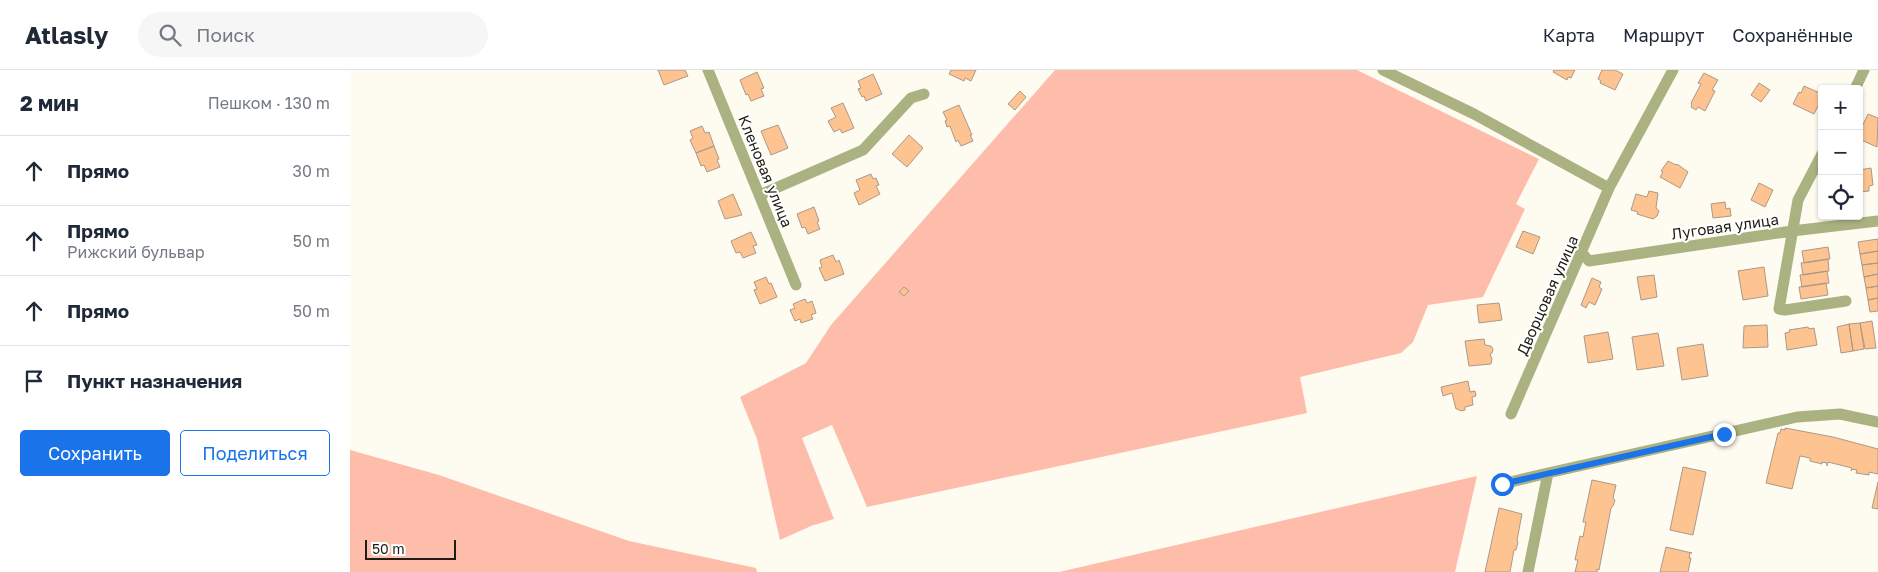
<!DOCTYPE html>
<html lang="ru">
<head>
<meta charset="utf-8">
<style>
	:root { --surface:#fff; --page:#f6f6f7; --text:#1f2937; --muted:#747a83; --line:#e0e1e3; --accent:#1a73e8 }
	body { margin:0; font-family:"Golos Text",sans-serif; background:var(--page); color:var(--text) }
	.controls { position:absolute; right:15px; top:15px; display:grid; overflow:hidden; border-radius:5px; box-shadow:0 1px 4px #0004 }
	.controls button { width:45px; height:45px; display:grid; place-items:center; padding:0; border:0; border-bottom:1px solid var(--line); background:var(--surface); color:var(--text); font:25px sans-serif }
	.scale { position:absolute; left:15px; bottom:12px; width:91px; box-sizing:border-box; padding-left:5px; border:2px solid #201d15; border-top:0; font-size:14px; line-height:18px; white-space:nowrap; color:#201d15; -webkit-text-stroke:4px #fff; paint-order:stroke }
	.stop { position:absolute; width:15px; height:15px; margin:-11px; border:4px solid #1a73e8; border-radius:50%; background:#fff }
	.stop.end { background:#1a73e8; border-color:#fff; box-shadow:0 1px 5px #0008 }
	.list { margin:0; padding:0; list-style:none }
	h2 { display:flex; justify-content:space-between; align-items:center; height:65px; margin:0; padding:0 20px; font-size:21px }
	h2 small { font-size:16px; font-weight:400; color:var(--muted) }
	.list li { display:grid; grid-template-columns:32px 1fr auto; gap:15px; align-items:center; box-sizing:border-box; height:70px; padding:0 20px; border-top:1px solid var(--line) }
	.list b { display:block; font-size:19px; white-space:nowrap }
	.list p { margin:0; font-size:16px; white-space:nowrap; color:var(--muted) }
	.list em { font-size:16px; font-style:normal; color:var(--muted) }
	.actions { display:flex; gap:10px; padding:15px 20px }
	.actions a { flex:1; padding:11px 0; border:1px solid var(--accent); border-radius:5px; text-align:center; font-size:18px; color:var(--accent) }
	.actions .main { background:var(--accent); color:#fff }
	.icon { flex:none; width:28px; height:28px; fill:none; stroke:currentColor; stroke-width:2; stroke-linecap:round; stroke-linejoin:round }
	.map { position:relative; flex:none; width:1528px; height:502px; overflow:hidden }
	header { display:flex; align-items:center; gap:30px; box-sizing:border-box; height:70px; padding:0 25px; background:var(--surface); border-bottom:1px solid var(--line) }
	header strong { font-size:24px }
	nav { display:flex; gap:28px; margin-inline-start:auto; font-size:18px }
	.search { width:350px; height:45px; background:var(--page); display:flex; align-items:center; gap:12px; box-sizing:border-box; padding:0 18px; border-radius:28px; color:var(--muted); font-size:19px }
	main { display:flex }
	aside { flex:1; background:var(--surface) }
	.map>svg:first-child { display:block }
	.green { fill:#febdab }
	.building { fill:#fdc492; stroke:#ac9888 }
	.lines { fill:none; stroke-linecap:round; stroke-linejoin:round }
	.minor { stroke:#abb281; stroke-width:11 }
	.route { stroke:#1a73e8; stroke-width:6 }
	.labels { text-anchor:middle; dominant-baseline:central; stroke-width:4; stroke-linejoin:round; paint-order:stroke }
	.street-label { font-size:15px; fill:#201d15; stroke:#fff }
</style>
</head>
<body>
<header>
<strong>Atlasly</strong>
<div class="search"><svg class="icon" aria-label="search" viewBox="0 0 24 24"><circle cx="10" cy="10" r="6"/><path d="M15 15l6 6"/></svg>Поиск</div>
<nav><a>Карта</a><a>Маршрут</a><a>Сохранённые</a></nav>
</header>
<main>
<aside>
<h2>2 мин<small>Пешком · 130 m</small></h2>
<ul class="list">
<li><svg class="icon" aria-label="ahead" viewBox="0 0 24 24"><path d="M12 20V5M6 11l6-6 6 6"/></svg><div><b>Прямо</b></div><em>30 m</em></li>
<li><svg class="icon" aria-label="ahead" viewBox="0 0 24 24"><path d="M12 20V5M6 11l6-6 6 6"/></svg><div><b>Прямо</b><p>Рижский бульвар</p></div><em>50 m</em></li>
<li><svg class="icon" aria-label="ahead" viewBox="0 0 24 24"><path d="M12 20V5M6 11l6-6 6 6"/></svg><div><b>Прямо</b></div><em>50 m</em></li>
<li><svg class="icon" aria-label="arrive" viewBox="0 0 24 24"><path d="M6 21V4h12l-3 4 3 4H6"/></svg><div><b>Пункт назначения</b></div></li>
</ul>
<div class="actions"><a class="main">Сохранить</a><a>Поделиться</a></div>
</aside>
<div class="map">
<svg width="1528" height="502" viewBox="0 0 1528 502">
	<rect width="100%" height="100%" fill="#fefbf1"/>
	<!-- green -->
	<path class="green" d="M 705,0 L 1007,0 L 1189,89 L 1166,134 L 1175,139 L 1133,227 L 1078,235 L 1063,272 L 1051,283 L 950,307 L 957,343 L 517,437 L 482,355 L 452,368 L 484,449 L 461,456 L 430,470 L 407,369 L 390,327 L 456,293 L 481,255 Z
		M 0,380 L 89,405 L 279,471 L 406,498 L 407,502 L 0,502 Z
		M 1127,406 L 1105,502 L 709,502 Z"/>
	<!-- building -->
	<path class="building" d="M 308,0 L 335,0 L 338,6 L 314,15 Z
		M 601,0 L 626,0 L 621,11 L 615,8 L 614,11 L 599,4 Z
		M 1204,0 L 1225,0 L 1221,8 L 1218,7 L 1217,10 L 1203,2 Z
		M 1252,0 L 1265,0 L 1273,4 L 1265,20 L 1250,13 L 1251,11 L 1248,9 Z
		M 407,2 L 414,18 L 411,19 L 414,26 L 401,31 L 398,24 L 396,25 L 390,10 Z
		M 1354,3 L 1368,10 L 1362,20 L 1365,21 L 1355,41 L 1348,37 L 1346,40 L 1341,37 L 1342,34 L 1341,33 L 1351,14 L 1348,13 Z
		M 523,4 L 532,24 L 516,31 L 514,26 L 512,27 L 508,19 L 511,18 L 508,11 Z
		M 1409,13 L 1420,20 L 1411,32 L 1401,25 Z
		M 1454,16 L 1472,24 L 1472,35 L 1469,34 L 1464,44 L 1443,34 L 1449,22 L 1451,23 Z
		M 670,21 L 676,27 L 665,40 L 658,34 Z
		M 493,33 L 504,58 L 492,63 L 490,59 L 484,62 L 478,51 L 486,47 L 481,38 Z
		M 609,35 L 622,65 L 620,65 L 623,71 L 611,76 L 608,70 L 606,72 L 600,56 L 597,57 L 595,51 L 597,50 L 593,42 Z
		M 1518,44 L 1528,48 L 1527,77 L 1509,69 L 1509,63 Z
		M 428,55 L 438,78 L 421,85 L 411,61 Z
		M 352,56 L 355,63 L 359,62 L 364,76 L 346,83 L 340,70 L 343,68 L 340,61 Z
		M 559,65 L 573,78 L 557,97 L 542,84 Z
		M 364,76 L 369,89 L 367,90 L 370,97 L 357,102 L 354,95 L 351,96 L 346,83 Z
		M 1318,91 L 1326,95 L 1327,94 L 1338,102 L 1330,118 L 1310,107 L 1313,102 L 1311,101 Z
		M 1521,98 L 1523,115 L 1519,116 L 1519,121 L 1509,122 L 1509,100 Z
		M 521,104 L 523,109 L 526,108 L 529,115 L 526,116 L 530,124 L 509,135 L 504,123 L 510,120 L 506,110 Z
		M 1409,113 L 1423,120 L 1415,137 L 1401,130 Z
		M 1299,121 L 1308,123 L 1306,138 L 1309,141 L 1307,146 L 1303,149 L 1287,144 L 1288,142 L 1281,140 L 1286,124 L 1297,127 Z
		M 383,124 L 392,145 L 375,149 L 368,131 Z
		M 1375,132 L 1376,139 L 1380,138 L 1381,146 L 1363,148 L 1361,134 Z
		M 464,137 L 469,151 L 467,152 L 470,159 L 458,164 L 455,157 L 452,158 L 447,144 Z
		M 1173,161 L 1190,167 L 1183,184 L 1166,177 Z
		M 401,162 L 407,175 L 403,176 L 406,183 L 393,188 L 390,182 L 386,183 L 381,171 Z
		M 1528,169 L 1528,181 L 1510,184 L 1508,172 Z
		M 1478,177 L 1480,189 L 1454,193 L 1452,181 Z
		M 1528,181 L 1528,193 L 1512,195 L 1510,184 Z
		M 483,185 L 486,192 L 489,190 L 494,204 L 475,211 L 469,198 L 472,197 L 470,190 Z
		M 1478,189 L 1479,201 L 1453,205 L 1451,193 Z
		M 1528,193 L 1528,204 L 1514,207 L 1512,195 Z
		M 1414,197 L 1418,226 L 1393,230 L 1388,201 Z
		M 1477,201 L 1479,213 L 1452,217 L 1450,205 Z
		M 1528,204 L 1528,216 L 1516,218 L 1514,207 Z
		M 1304,205 L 1307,227 L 1291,230 L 1287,207 Z
		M 416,207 L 419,214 L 421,213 L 427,227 L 410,234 L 404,220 L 407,219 L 404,212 Z
		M 1242,208 L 1251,212 L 1249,217 L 1252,219 L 1245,235 L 1239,232 L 1236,238 L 1231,235 Z
		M 1476,213 L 1478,225 L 1451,229 L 1449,217 Z
		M 1528,216 L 1528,228 L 1518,230 L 1516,218 Z
		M 554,217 L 559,221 L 554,226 L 549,222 Z
		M 1528,228 L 1528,241 L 1520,242 L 1518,230 Z
		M 455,229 L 457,233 L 462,231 L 466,243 L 461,245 L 463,249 L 451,253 L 450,249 L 445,251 L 440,240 L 445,238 L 443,234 Z
		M 1149,233 L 1152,250 L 1129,253 L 1127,235 Z
		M 1522,251 L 1526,278 L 1515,279 L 1510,253 Z
		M 1510,253 L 1514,279 L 1503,281 L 1499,254 Z
		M 1499,254 L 1503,281 L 1491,283 L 1487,257 Z
		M 1417,255 L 1418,277 L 1393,278 L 1394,256 Z
		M 1458,257 L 1459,259 L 1464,258 L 1467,275 L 1437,280 L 1435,263 L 1440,262 L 1439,260 Z
		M 1258,262 L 1263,289 L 1238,293 L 1234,266 Z
		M 1308,263 L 1314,296 L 1287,300 L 1282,267 Z
		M 1134,269 L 1135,275 L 1141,276 L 1143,279 L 1142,283 L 1140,284 L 1142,289 L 1141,294 L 1119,296 L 1115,271 Z
		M 1353,274 L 1358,306 L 1332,310 L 1327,278 Z
		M 1118,311 L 1120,322 L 1125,321 L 1126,326 L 1122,327 L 1123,335 L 1115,337 L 1115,340 L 1110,341 L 1108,339 L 1106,339 L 1102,323 L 1093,326 L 1091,317 Z
		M 1435,358 L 1483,367 L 1528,379 L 1528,404 L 1519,402 L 1519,405 L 1506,403 L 1507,400 L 1502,399 L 1501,401 L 1502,398 L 1478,392 L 1477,396 L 1477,393 L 1472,392 L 1472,394 L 1460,391 L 1460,388 L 1450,386 L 1442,419 L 1416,413 L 1428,363 L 1430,363 L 1431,359 L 1435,360 Z
		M 1333,397 L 1356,402 L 1343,465 L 1320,460 Z
		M 1242,410 L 1266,415 L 1263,428 L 1265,430 L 1263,436 L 1261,438 L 1249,500 L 1247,499 L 1247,502 L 1225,502 L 1228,490 L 1225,490 L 1230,466 L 1233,467 L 1236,452 L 1233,452 Z
		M 1528,412 L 1528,439 L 1522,438 Z
		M 1149,438 L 1172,444 L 1167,470 L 1168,472 L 1166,480 L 1164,480 L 1160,502 L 1135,502 Z
		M 1316,477 L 1342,483 L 1340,483 L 1339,488 L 1341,488 L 1338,502 L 1310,502 Z"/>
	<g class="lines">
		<!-- minor -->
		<path class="minor" d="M 358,0 L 446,215
			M 1033,0 L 1124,44 L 1259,118 L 1323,0
			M 1505,19 L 1514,0
			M 1472,84 L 1448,130 L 1429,239 L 1435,240 L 1496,231
			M 410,125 L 513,80 L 561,28 L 574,24
			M 1232,183 L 1239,191 L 1442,161 L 1528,151
			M 1161,344 L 1259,118
			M 1152,414 L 1198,403
			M 1178,502 L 1198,403 L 1447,347 L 1490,344 L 1528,352"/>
	</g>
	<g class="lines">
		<!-- route -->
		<path class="route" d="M 1152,414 L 1374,364"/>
	</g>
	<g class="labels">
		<!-- street labels -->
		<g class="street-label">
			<text transform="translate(416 101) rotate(68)">Кленовая улица</text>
			<text transform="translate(1375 156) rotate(-8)">Луговая улица</text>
			<text transform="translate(1197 225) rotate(-66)">Дворцовая улица</text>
		</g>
	</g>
</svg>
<div class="controls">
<button>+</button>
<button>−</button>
<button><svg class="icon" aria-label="locate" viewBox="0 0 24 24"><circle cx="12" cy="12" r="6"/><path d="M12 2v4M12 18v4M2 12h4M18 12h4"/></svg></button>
</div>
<div class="scale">50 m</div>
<div class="stop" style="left:1152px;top:414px"></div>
<div class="stop end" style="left:1374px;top:364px"></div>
</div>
</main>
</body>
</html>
